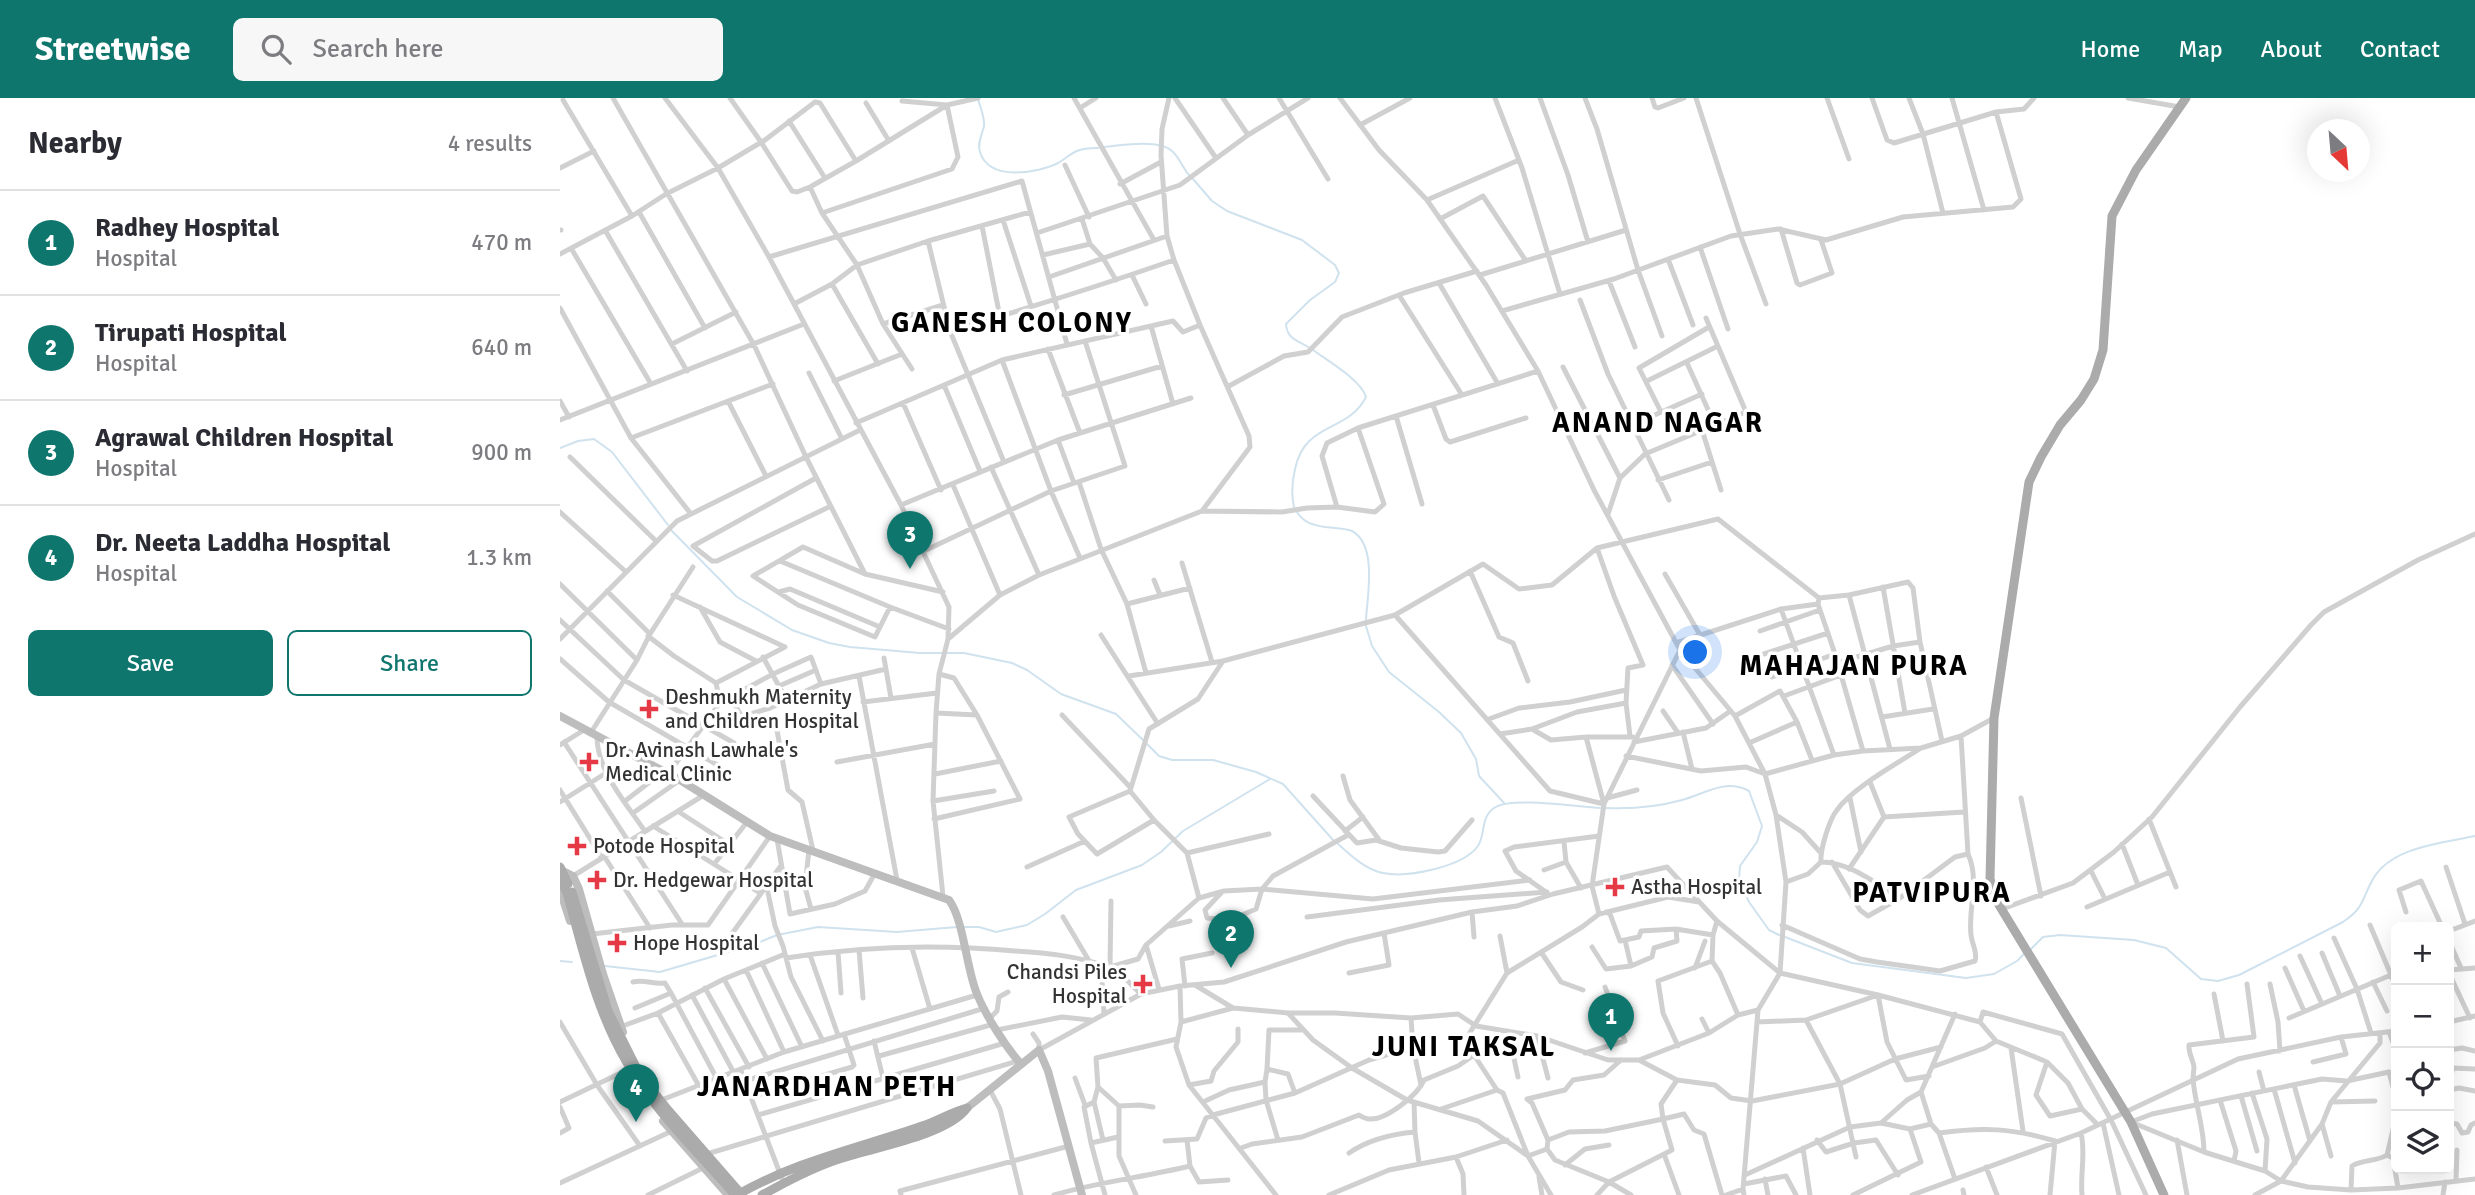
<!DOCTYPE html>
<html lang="en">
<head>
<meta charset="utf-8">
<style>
  body { margin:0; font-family:Signika,sans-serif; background:#f7f7f7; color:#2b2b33 }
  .controls { position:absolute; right:21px; bottom:21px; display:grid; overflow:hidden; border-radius:10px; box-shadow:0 7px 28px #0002 }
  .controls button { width:63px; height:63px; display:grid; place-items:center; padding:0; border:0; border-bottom:2px solid #e1e1e2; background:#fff; color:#2b2b33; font:35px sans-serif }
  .compass { position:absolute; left:1747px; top:21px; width:63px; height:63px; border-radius:50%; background:#fff; box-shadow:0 7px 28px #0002; rotate:154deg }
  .you { position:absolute; left:1136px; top:555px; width:24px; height:24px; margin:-18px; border:5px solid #fff; border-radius:50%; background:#1a73e8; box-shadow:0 0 0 10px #1a73e833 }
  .badge { display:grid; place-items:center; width:46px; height:46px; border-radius:50%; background:#0f766e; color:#fff; font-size:23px; font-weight:700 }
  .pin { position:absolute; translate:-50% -58px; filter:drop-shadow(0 2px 4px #0008) }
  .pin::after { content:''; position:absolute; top:37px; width:24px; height:21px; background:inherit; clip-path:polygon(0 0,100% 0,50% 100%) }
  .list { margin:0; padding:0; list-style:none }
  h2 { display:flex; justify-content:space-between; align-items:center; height:91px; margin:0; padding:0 28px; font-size:30px }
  h2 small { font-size:23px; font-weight:400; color:#7c7c81 }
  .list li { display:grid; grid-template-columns:46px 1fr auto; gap:21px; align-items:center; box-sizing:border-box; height:105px; padding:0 28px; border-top:2px solid #e1e1e2 }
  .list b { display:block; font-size:26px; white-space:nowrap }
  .list p { margin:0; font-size:23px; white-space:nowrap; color:#7c7c81 }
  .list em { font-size:23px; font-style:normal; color:#7c7c81 }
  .actions { display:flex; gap:14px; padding:21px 28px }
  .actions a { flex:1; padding:16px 0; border:2px solid #0f766e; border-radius:10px; text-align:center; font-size:24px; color:#0f766e }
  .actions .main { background:#0f766e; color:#fff }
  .icon { flex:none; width:38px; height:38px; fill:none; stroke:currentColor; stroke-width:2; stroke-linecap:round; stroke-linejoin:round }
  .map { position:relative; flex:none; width:1915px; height:1097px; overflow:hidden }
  header { display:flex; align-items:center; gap:42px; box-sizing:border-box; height:98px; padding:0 35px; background:#0f766e; color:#fff }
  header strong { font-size:33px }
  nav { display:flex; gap:38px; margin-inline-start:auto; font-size:24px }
  .search { width:490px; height:63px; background:#f7f7f7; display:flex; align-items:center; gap:18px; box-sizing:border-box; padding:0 24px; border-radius:10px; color:#7c7c81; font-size:26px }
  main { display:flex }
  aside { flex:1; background:#fff }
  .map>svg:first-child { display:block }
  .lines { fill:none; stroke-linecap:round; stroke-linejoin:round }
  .stream { stroke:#cfe2ee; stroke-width:2 }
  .street { stroke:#d0d0d0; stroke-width:5 }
  .secondary { stroke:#bdbdbd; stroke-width:8 }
  .primary { stroke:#ababab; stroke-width:9 }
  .primary-bridge { stroke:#ababab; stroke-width:9 }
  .poi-dot { fill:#e63946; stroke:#fff; stroke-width:2.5 }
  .labels { text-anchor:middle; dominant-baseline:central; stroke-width:7; stroke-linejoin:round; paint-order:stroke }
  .poi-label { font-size:21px; fill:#333; stroke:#fff; text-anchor:start }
  .district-label { font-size:28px; font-weight:bold; letter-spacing:2px; fill:#000; stroke:#fff }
</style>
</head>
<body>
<header>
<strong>Streetwise</strong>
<div class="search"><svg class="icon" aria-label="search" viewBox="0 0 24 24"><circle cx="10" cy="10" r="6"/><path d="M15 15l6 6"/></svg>Search here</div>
<nav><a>Home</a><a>Map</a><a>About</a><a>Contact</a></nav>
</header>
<main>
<aside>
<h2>Nearby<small>4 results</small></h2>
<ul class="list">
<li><span class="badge">1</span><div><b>Radhey Hospital</b><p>Hospital</p></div><em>470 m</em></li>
<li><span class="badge">2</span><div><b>Tirupati Hospital</b><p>Hospital</p></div><em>640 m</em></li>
<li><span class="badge">3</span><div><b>Agrawal Children Hospital</b><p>Hospital</p></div><em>900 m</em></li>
<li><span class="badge">4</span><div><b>Dr. Neeta Laddha Hospital</b><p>Hospital</p></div><em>1.3 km</em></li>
</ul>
<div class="actions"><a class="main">Save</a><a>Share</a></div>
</aside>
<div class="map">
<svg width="1915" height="1097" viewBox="0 0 1915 1097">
  <rect width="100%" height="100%" fill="#fff"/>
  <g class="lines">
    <path class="stream" d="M418 1C420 9 425 19 424 28 422 37 417 45 420 54 429 84 478 75 498 65 505 61 510 56 517 53 523 50 532 50 538 50
      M544 49C561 47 599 41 612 53 619 59 623 70 629 77
      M633 81 652 103 667 113 742 142 775 167 779 175 775 184 750 202 726 226C727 241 737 242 748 249
      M0 350 18 343 34 341 52 354 108 427
      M734 409C731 396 732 384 735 371 745 323 788 335 806 299 801 282 768 263 753 252
      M737 414C744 425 753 427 765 429 772 430 785 430 792 433 818 447 807 500 806 522
      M111 432 177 499 232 532 269 545 290 549 360 555H404L452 565 467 572 501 596 556 616 583 642
      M806 528 812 548 829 574 879 614 901 635 916 661 919 678 945 706
      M587 646 599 658 612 662H653L696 674 723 686 774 743
      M1046 710C1072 711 1097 709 1122 702 1145 696 1165 680 1189 693L1202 728 1197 744 1180 768 1179 782 1189 804 1209 832 1219 837
      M778 746C790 757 806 772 823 775 847 780 903 769 918 748 926 735 920 720 934 710 951 698 1017 709 1040 710
      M403 829H419L436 834 467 827 485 816 516 792 582 767 601 754 623 733 710 681
      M1225 839 1292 865 1406 880 1434 876 1457 863 1465 855
      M1470 852 1483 839 1500 837 1574 842 1606 850 1641 881 1658 883 1679 877 1783 824C1805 809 1801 802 1813 781 1831 749 1882 745 1915 738
      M0 863 12 864
      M45 868 100 874 195 846 217 837 258 829 337 834 397 829"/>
    <path class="street" d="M53 0 194 247 246 359 305 476
      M105 0 158 70 209 159 341 407 389 509 388 541 379 576 376 615 373 703 383 798
      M170 0 201 44 232 93 237 94 250 89 296 63 387 7 418 0
      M514 0 594 142
      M615 0 656 60
      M663 0 688 37
      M719 0 768 81
      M780 0 819 52 867 102 926 187 978 273 1034 392 1120 552 1175 618 1205 676 1216 717 1226 784 1220 875 1198 912 1197 924 1183 1091 1184 1097
      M935 0 962 70 1000 196
      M980 0 1008 77 1028 144
      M1025 0 1037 31 1078 172 1102 238
      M1092 0 1095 9 1098 10 1124 0
      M1136 0 1180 136 1206 206
      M1267 0 1289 61
      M1312 0 1327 42 1334 45 1436 14 1464 11 1474 0
      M1349 0 1363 36 1383 115
      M1392 0 1424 112
      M1568 0 1620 9
      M3 2 72 118
      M306 5 329 43
      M520 10 536 0
      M229 23 265 80
      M800 27 850 0
      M505 67 529 119
      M0 70 34 53
      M560 86 601 64
      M250 89 262 115 297 167 323 226 352 271
      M867 102 959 62
      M79 114 145 230
      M262 115 392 71 398 59 387 7 342 3
      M522 121 530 146 543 160 556 182
      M880 121 923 98 966 163
      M443 122 471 208
      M422 128 440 219
      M1221 131 1237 185 1240 187 1272 175 1261 142
      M0 132H1
      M45 132 127 273
      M477 135 620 87 688 37 748 0
      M368 143 390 233 444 364
      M1140 149 1168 231
      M11 150 91 286
      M0 156 72 118 106 96 158 70 205 42 255 4 260 5 296 63
      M483 157 530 146
      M209 159 462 83 507 246
      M1108 161 1133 227
      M572 177 586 206
      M920 177 1066 132
      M489 179 607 138
      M1049 183 1075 249
      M879 185 938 286
      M272 186 318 266
      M839 197 902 297
      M1020 202 1048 276 1109 402
      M234 206 272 186 297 167 368 143 470 114
      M0 210 71 340 131 416
      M942 213 1054 181 1171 138 1218 131 1266 142 1343 119 1453 109 1461 101 1436 14
      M323 226 383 207
      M591 228 613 306
      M390 233C466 211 539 188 614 162
      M112 246 176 214
      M488 251 520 335
      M442 262 491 393 520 460
      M1127 265 1155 327
      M1003 269 1060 380
      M249 275 282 341
      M274 283 342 256
      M1087 283 1158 248
      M384 287 420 373
      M669 288 724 258 748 254 782 219 844 195 917 173
      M504 297 602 268
      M0 303 9 319
      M168 303 206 378
      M343 305 381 392
      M873 307 886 341 890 344 966 320
      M1101 314 1079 270 1149 229
      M836 318 862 406
      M0 322 244 226
      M296 325 442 262 613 223 623 234 640 227
      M1072 327 1142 296
      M1142 332 1161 392
      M71 340 213 286
      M498 342 514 385 519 384 541 451 567 506 586 575
      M10 359 96 443
      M431 369 479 477
      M256 380 133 448 152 463H157L271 408
      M1098 382 1152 364
      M393 387 440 497
      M341 407 498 342 631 300
      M777 409 762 358 767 345 798 330 978 273
      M642 413 722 414 747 410 777 409 815 414 824 406 798 330
      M0 414 65 473
      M1048 416 1060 380 1085 356 1186 314 1146 220
      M1037 450 1054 498 1083 567 1068 570 1066 605 1070 638
      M364 453 491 393 565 368 525 243
      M220 463 330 509 389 531
      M622 465 652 564
      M910 473 939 539 953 545 968 583
      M1105 476 1140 537
      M594 482 600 497
      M0 486 77 562
      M1323 489 1345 615
      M47 493 90 536
      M219 494 230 491 320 529
      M113 497 225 549
      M1289 497 1330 651
      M567 506 630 490
      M1258 506 1275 556 1303 653
      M140 509 160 544 196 563
      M330 509 315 539 238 507 193 478 243 449 305 476 383 494
      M1221 511 1274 657
      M835 517 990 693 1044 706 1026 639
      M0 522 64 582 174 645
      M1200 533 1260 512
      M541 537 598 626
      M88 538 114 558 156 585
      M0 541 117 423 300 332
      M388 541 440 497 479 477 642 413 690 349 689 338 640 227 614 162 607 138 601 57 602 31 609 0
      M1116 545 1221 511 1258 506 1259 500 1289 497 1348 484 1353 490 1360 544 1382 643
      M1204 556 1268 535
      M203 559 226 601
      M324 560 331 600
      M0 561 49 604 161 669
      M1277 565 1333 548 1360 544
      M1112 567 1153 626
      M299 578 337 782
      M569 578 663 563
      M1212 579 1275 556
      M219 588 256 572
      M1224 598 1281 577
      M171 599 180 616 184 618 210 610 261 586 326 571
      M303 604 377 595
      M160 605 156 585 225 549
      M1103 613 1118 635
      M376 615 417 617
      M502 617 570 689
      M1175 618 1220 593 1237 624 1252 662
      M1322 619 1373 611
      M929 621 959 610 1010 604 1066 592
      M216 627 228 692 242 704 253 752
      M972 631 1017 614 1066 605
      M1123 634 1132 671
      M30 636 77 562 90 536 133 469
      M940 636 972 631 991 642 1026 639H1073
      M37 640C38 674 66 705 84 732
      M4 644 122 826
      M1074 644 1146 630 1169 614
      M1189 645 1237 624
      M0 647 24 632
      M1066 658 1141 673 1186 669 1205 676 1274 657 1303 653 1361 650 1401 638 1434 620
      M277 664 375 646
      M108 676 160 605 213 576 251 559 261 586
      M375 676 441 663
      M783 678 790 702 820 743
      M1310 684 1324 719
      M0 692 42 760
      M570 693 509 719 518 736 537 756 594 722
      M753 698 797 745 816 742 841 750 878 754 885 753 912 722
      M1047 700 1077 692
      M1290 700 1301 754
      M1461 700 1481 798
      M65 703 104 673
      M373 703 434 693
      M0 704 46 675
      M119 714 170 747
      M73 715 120 682
      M1216 717 1242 734 1260 754
      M374 721 460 701 417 617 394 580 379 576
      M1589 721 1616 789
      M93 728 200 795
      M785 733 803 719
      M709 736 627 755 594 722 570 693 589 631 638 601 663 563 835 517 923 466 959 491 992 487 1037 450 1158 421 1259 500
      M217 741 230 816 275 806 305 793 315 775
      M1004 744 1006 764 1021 790
      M1562 746 1578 787
      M249 751 245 789 251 811
      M627 755 639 800
      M44 758 90 830
      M1261 764C1260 752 1269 722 1277 712 1292 690 1338 665 1361 650
      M1272 764 1300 812 1308 818 1340 800 1395 759 1408 756
      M155 765 187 724
      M467 769 525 743
      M1886 769 1905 826
      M1289 771 1324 719 1404 714
      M984 772 1006 764
      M1531 773 1545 801
      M13 778 144 697
      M1226 784 1248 776 1261 764C1290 764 1316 786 1340 800
      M207 790 215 828 223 848 231 879 263 943
      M986 794 956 773 945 753 954 749 1039 738
      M661 795 645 812 647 820 670 822 696 811 702 791 713 778 788 737
      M551 803 550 869 578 861 586 847
      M1527 809 1610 774
      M1442 811 1513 785 1554 754 1592 719 1680 609 1751 527 1764 514 1858 462 1915 436
      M912 814 914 839
      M1046 814 1050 816 1060 843 1079 839 1081 833 1116 831 1153 837
      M1846 814 1839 792 1861 783 1882 829
      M1039 816 1032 788 1044 706 1120 552
      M503 819 528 861
      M747 819 879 802 987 794
      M1222 827 1300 861 1317 864 1380 873 1415 863C1418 854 1412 847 1411 837 1408 809 1420 782 1408 756L1401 638
      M1810 827 1836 889
      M609 828 630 823
      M1889 833 1915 823
      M32 836 112 827H148L210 738
      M171 837 220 769
      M940 838 947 875
      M1774 840 1797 891 1811 935
      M1065 842 1071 868
      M1889 843 1901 870
      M1032 849 1046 871 1071 868 1092 859 1094 850 1117 843 1116 831
      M352 850 370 911
      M299 852 303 900
      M278 854 281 895
      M981 854 1001 884 1023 892
      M1762 855 1780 898
      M250 857 278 937
      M1740 858 1762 906
      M226 860C301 848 379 846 455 853 487 855 518 858 549 869 560 873 572 888 581 896
      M1152 863 1160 875 1178 917
      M202 865 242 949
      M541 868 544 916
      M1135 870 1145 843
      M1725 870 1744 913
      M186 872 224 954
      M1889 872 1915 870
      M789 875 829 867 824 835
      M1889 875 1910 920
      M164 881 207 961
      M73 884C85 881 94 887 105 885L111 895
      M1813 884 1827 913
      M1710 886 1718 924 1720 953
      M635 887 673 910 728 915H775L851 920 898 916 916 928 977 938 1048 962H1079L1117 982 1155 987 1171 1000 1192 1003 1280 986 1335 961 1381 949
      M620 888 621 924 616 949 629 987 716 1097
      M625 888 622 861 652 855
      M145 890 189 969
      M599 891 586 847 639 800 664 793 702 791 813 801 970 782
      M1654 896 1663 943
      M132 897 174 975
      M75 910 111 895 157 981
      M98 915 139 988
      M728 915 753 942 792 970 847 1002 918 1023 968 1058 987 1051 988 1042 1009 1034 1045 1033 1103 1021 1101 1006 1117 982
      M430 920 437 913 439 899 448 894
      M1729 920 1831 877
      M1142 921 1149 935
      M1246 922 1280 986 1296 1059
      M0 924 37 987 80 1048
      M621 924 673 910
      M1197 924 1246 922 1318 897 1327 944 1346 982 1369 978
      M1420 924 1423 914 1502 936 1551 1022 1586 1097
      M1889 924 1915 918
      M60 929 98 915 164 881 225 856
      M437 932 502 919 531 922
      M948 933 958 979
      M1829 934 1836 953
      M473 936 479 945V952L581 896 620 888 664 884 786 844 912 814 957 808 993 796 1107 769 1157 823 1220 875 1318 897 1420 924 1436 943 1487 964 1508 985 1522 1011 1538 1027
      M977 938 988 980
      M314 943 323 980
      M1118 948 1103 915 1098 883 1152 863 1153 837 1157 823
      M853 949 861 987
      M1451 950 1463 1033
      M1889 952 1902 950 1915 953
      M1025 955 1065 943 1045 889
      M914 957 937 992 943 995 968 1058 991 1097
      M319 958 434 926
      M1079 962 1149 935 1178 917 1198 912
      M1487 964 1476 997 1490 1018 1522 1011
      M1753 964 1786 956 1781 939
      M1372 969 1425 950 1436 943
      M707 971 709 932H741
      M181 973 224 1086
      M1699 974 1704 993
      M1889 978 1891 977 1893 970 1915 971
      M515 980 525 1007
      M185 983 425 910
      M705 984 706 1002 718 1042
      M629 987 651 983 654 973 678 944V931
      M1734 987 1750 1043
      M538 989 559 1008V1058L576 1097
      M1714 991 1735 1065
      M430 992 440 1011 461 1097
      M1889 992 1899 990 1915 993
      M1692 995 1707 1041 1705 1073
      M1681 998 1697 1053
      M191 999 292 969 294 967 284 936
      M104 1001 224 954 417 897
      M1660 1002 1676 1053 1674 1063
      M0 1004 67 972
      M534 1004 543 1042
      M643 1004 669 992 705 984 707 971 728 976 735 995
      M854 1004 855 1034 859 1065
      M1771 1004 1815 1003
      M559 1008 580 1007 593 1009
      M0 1009 9 1030 0 1035
      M881 1011 937 992
      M198 1017 445 945
      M1571 1024 1644 1054 1705 1073 1721 1083 1748 1089 1791 1092 1838 1090 1915 1081
      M1571 1024 1592 1016 1762 981 1787 983 1829 974 1833 989
      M1321 1025 1347 1002 1361 994
      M1543 1025 1559 1097
      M1889 1025 1897 1026 1902 1035 1908 1034 1911 1027 1915 1025
      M1762 1026 1771 1058
      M1379 1035 1371 1026 1361 994 1395 916
      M1521 1035C1526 1055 1520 1076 1522 1097
      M988 1042 972 1005 967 1001 1005 992 1013 982 1044 977 1061 962
      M1257 1042 1266 1054 1294 1045 1316 1042 1338 1077
      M1617 1042 1627 1097
      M605 1043 637 1041 646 1020 653 1017 735 995 809 962 853 949 851 920
      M531 1045 558 1039
      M681 1050 692 1046 742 1039 799 1017C802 1019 806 1021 810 1021 826 1022 858 997 864 982L898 968 914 957 909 936 947 875 1022 829 1039 816 1108 799 1139 804
      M1243 1050 1250 1097
      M987 1051 995 1062 1049 1084 1071 1097
      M1644 1054C1644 1029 1635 1006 1633 981 1633 977 1634 972 1634 969 1633 961 1628 955 1629 947L1694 939 1687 886
      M150 1055 458 963
      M789 1055C808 1042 832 1036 855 1034
      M1104 1056 1119 1097
      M1827 1057 1833 1060 1838 1090
      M896 1059 903 1076 904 1097
      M1005 1067 1025 1051 1049 1047
      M630 1068 639 1084 668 1082
      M1426 1069 1437 1097
      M1185 1077 1290 1029 1321 1025 1350 1031 1371 1026
      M979 1079 982 1097
      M1205 1081 1208 1097
      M1395 1081 1379 1035C1423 1029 1452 1030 1495 1043L1490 1097
      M1896 1083 1897 1052
      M0 1085 112 1033
      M1184 1086 1226 1078 1236 1097
      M1403 1092 1404 1097
      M1791 1092 1792 1068C1803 1061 1816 1064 1827 1057L1836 1019
      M88 1097 143 1070
      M341 1097 340 1093 509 1048
      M494 1097C538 1084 585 1079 630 1068L627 1042
      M545 1097 531 1045 524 1009 534 1004 538 989 536 960 617 941
      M769 1097 829 1072 896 1059 947 1042
      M1037 1097 1049 1084 1112 1052 1103 1021 1124 1016 1134 1032 1144 1036 1162 1097
      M1166 1097 1183 1091
      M1293 1097 1361 1064 1350 1031
      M1352 1097 1521 1035 1678 961 1781 939 1836 933
      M1695 1097 1721 1083 1762 1026 1771 1004 1820 945V935
      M1883 1097 1885 1084"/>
    <path class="secondary" d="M0 618 120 682 210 738 389 802C404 822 406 870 417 896 426 918 445 948 461 966
      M1 772 13 778 19 791 43 876 63 934
      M0 792 10 823
      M407 1010 479 952 488 973 522 1097
      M103 1023 168 1097"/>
    <path class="primary" d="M0 769 8 786
      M0 781 7 795C23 852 36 912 66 963 94 1013 138 1054 175 1097
      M177 1097C236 1063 299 1050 362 1028 378 1023 391 1014 407 1010
      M202 1097C226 1084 250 1071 276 1062 310 1050 387 1038 407 1010
      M1604 1097 1571 1024 1439 807 1430 781 1434 620 1469 384 1481 359 1500 327 1521 302 1534 281 1543 252 1552 118 1576 72 1626 0"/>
    <path class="primary-bridge" d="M12 794 48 913 80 977 108 1012 182 1097"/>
  </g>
  <g class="poi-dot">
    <path d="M85.5 600.5h7v7h7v7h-7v7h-7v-7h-7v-7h7z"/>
    <path d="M25.5 653.5h7v7h7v7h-7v7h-7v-7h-7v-7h7z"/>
    <path d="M13.5 737.5h7v7h7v7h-7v7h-7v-7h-7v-7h7z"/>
    <path d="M33.5 771.5h7v7h7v7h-7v7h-7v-7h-7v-7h7z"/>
    <path d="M1051.5 778.5h7v7h7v7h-7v7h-7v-7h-7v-7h7z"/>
    <path d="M53.5 834.5h7v7h7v7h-7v7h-7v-7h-7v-7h7z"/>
    <path d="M579.5 875.5h7v7h7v7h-7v7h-7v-7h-7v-7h7z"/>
  </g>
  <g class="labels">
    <g class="poi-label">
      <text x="105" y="599">Deshmukh Maternity<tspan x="105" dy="24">and Children Hospital</tspan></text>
      <text x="45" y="652">Dr. Avinash Lawhale's<tspan x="45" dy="24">Medical Clinic</tspan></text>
      <text x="33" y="748">Potode Hospital</text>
      <text x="53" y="782">Dr. Hedgewar Hospital</text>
      <text x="1071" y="789">Astha Hospital</text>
      <text x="73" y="845">Hope Hospital</text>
      <text x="567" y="874" text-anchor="end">Chandsi Piles<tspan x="567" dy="24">Hospital</tspan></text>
    </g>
    <g class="district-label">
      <text x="452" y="225">GANESH COLONY</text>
      <text x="1098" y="325">ANAND NAGAR</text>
      <text x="1294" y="568">MAHAJAN PURA</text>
      <text x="1372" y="795">PATVIPURA</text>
      <text x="904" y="949">JUNI TAKSAL</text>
      <text x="267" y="989">JANARDHAN PETH</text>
    </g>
  </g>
</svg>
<div class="controls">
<button>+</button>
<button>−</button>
<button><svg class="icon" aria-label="locate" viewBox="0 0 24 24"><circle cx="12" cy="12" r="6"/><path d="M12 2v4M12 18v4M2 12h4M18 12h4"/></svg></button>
<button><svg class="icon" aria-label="layers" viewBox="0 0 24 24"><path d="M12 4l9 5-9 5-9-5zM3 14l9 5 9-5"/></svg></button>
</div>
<svg class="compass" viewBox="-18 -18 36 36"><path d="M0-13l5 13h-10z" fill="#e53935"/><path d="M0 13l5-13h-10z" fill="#7c7c81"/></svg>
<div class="you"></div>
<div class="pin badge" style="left:1051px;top:953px">1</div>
<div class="pin badge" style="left:671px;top:870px">2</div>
<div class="pin badge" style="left:350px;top:471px">3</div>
<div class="pin badge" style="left:76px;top:1024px">4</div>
</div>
</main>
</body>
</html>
